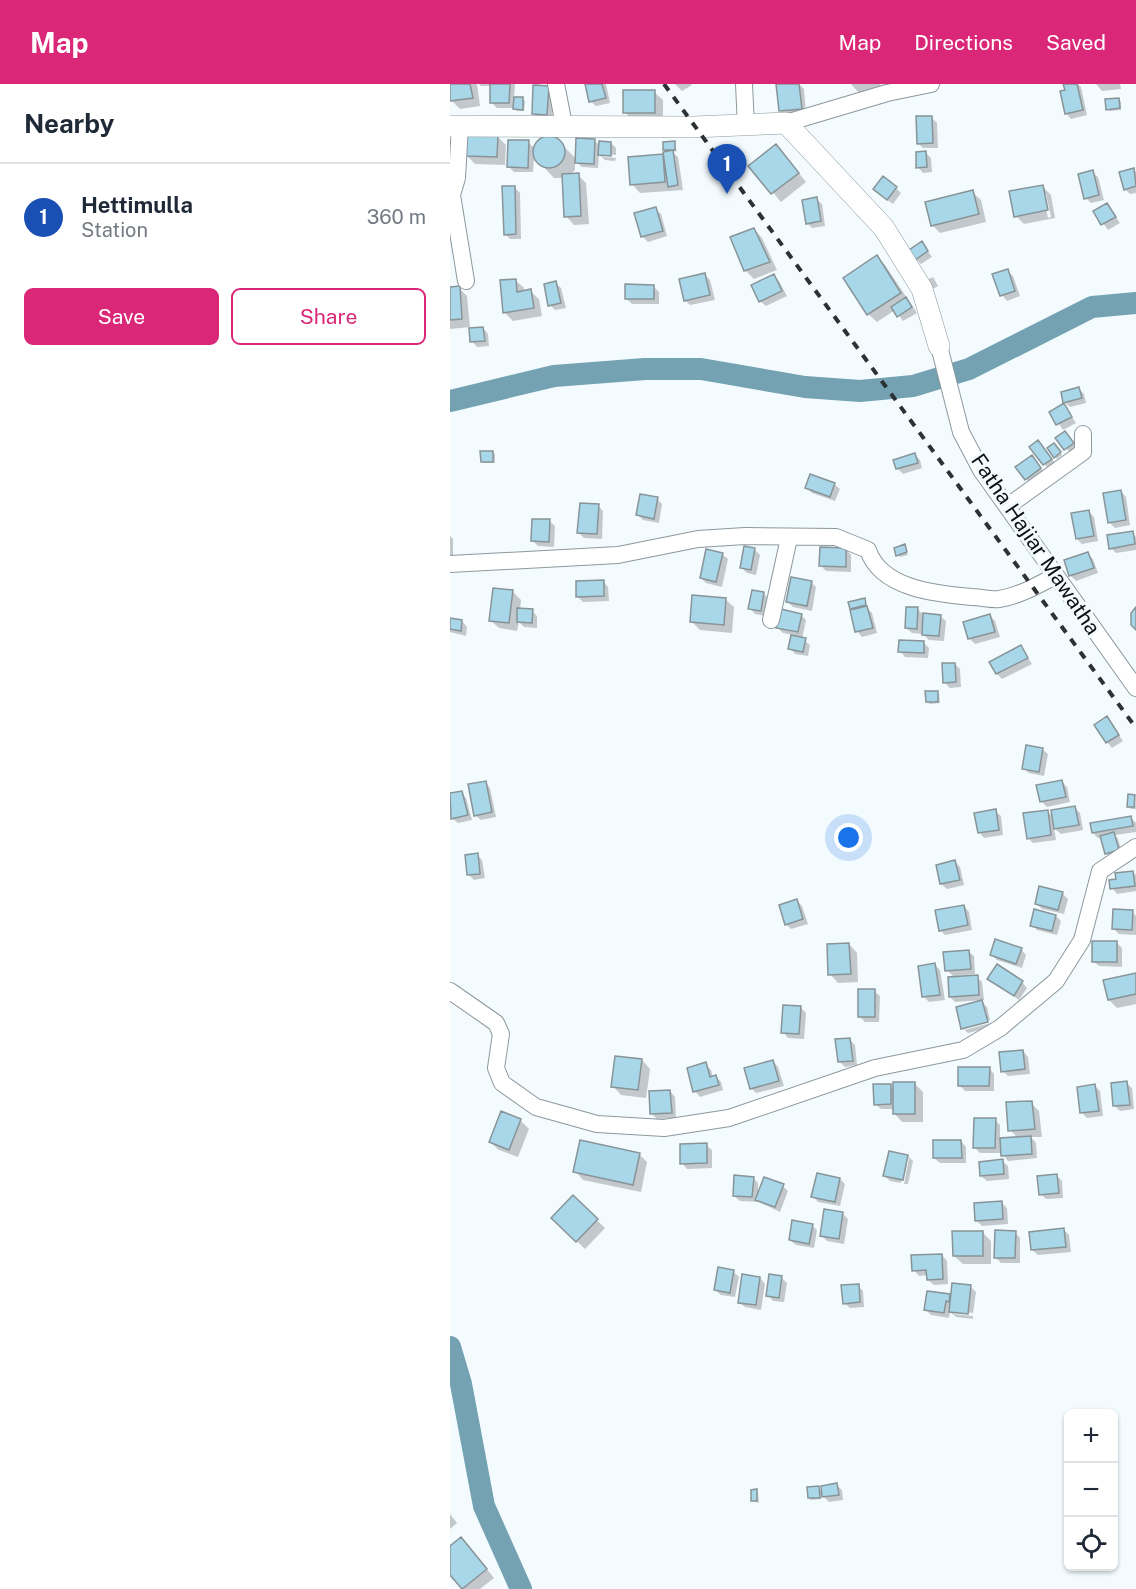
<!DOCTYPE html>
<html lang="en">
<head>
<meta charset="utf-8">
<style>
  body { margin:0; font-family:"Public Sans",sans-serif; background:#f2f2f3; color:#1f2937 }
  .controls { position:absolute; right:18px; bottom:18px; display:grid; overflow:hidden; border-radius:9px; box-shadow:0 2px 4px #0004 }
  .controls button { width:54px; height:54px; display:grid; place-items:center; padding:0; border:0; border-bottom:2px solid #e0e1e3; background:#fff; color:#1f2937; font:30px sans-serif }
  .you { position:absolute; left:399px; top:754px; width:21px; height:21px; margin:-15px; border:4px solid #fff; border-radius:50%; background:#1a73e8; box-shadow:0 0 0 9px #1a73e833 }
  .badge { display:grid; place-items:center; width:39px; height:39px; border-radius:50%; background:#db2777; color:#fff; font-size:20px; font-weight:700 }
  .pin { position:absolute; translate:-50% -50px; filter:drop-shadow(0 2px 3px #0008) }
  .pin::after { content:''; position:absolute; top:32px; width:21px; height:18px; background:inherit; clip-path:polygon(0 0,100% 0,50% 100%) }
  .list { margin:0; padding:0; list-style:none }
  h2 { display:flex; justify-content:space-between; align-items:center; height:78px; margin:0; padding:0 24px; font-size:26px }
  h2 small { font-size:20px; font-weight:400; color:#747a83 }
  .list li { display:grid; grid-template-columns:39px 1fr auto; gap:18px; align-items:center; box-sizing:border-box; height:108px; padding:0 24px; border-top:2px solid #e0e1e3 }
  .list b { display:block; font-size:22px; white-space:nowrap }
  .list p { margin:0; font-size:20px; white-space:nowrap; color:#747a83 }
  .list em { font-size:20px; font-style:normal; color:#747a83 }
  .actions { display:flex; gap:12px; padding:18px 24px }
  .actions a { flex:1; padding:14px 0; border:2px solid #db2777; border-radius:9px; text-align:center; font-size:21px; color:#db2777 }
  .actions .main { background:#db2777; color:#fff }
  .icon { flex:none; width:33px; height:33px; fill:none; stroke:currentColor; stroke-width:2; stroke-linecap:round; stroke-linejoin:round }
  .map { position:relative; flex:none; width:686px; height:1505px; overflow:hidden }
  header { display:flex; align-items:center; gap:36px; box-sizing:border-box; height:84px; padding:0 30px; background:#db2777; color:#fff }
  header strong { font-size:28px }
  nav { display:flex; gap:33px; margin-inline-start:auto; font-size:21px }
  main { display:flex }
  aside { flex:1; background:#fff }
  .map>svg:first-child { display:block }
  .shadow { fill:#0003; fill-rule:evenodd }
  .lines { fill:none; stroke-linecap:round; stroke-linejoin:round }
  .river { stroke:#74a2b3; stroke-width:22 }
  .building { fill:#a8d7e9; stroke:#889498; stroke-width:1.5 }
  .minor-casing { stroke:#8c989d; stroke-width:18 }
  .major-casing { stroke:#8c989d; stroke-width:22 }
  .minor { stroke:#fff; stroke-width:16 }
  .major { stroke:#fff; stroke-width:21 }
  .rail { stroke:#2c3133; stroke-width:4; stroke-dasharray:8 8; stroke-linecap:butt }
  .labels { text-anchor:middle; dominant-baseline:central; stroke-width:6; stroke-linejoin:round; paint-order:stroke }
  .street-label { font-size:21px; fill:#0d1113; stroke:#f3fbfe }
</style>
</head>
<body>
<header>
<strong>Map</strong>
<nav><a>Map</a><a>Directions</a><a>Saved</a></nav>
</header>
<main>
<aside>
<h2>Nearby<small></small></h2>
<ul class="list">
<li><span class="badge" style="background:#1a4fb4">1</span><div><b>Hettimulla</b><p>Station</p></div><em>360 m</em></li>
</ul>
<div class="actions"><a class="main">Save</a><a>Share</a></div>
</aside>
<div class="map">
<svg width="686" height="1505" viewBox="0 0 686 1505">
  <rect width="100%" height="100%" fill="#f3fbfe"/>
  <path class="shadow" d="M0 0H27L30 22 10 25 1 16 0 19Z
    M29 0H65L64 14 72 15 75 17 74 27H67L64 24H47L41 18 42 2H31Z
    M71 0H89V3H98L104 8 102 35 89 34 83 29 85 0Z
    M136 0H156L160 19 146 22 140 17Z
    M225 0H241L242 1 232 7Z
    M344 0H349L354 5 356 30 335 32 330 26Z
    M401 0H430L431 3 409 9Z
    M615 0H628L631 3 637 31 621 35 616 29Z
    M646 0H670L671 5 652 7Z
    M204 8 213 16V37H183L175 28Z
    M668 15 671 18V26L660 27 657 25Z
    M481 33 487 39 488 64H473L468 59Z
    M48 53 56 61 55 81 25 80 17 72Z
    M93 53H105L126 75 144 56 150 62 161 59 166 64V71L153 70V73L166 74 165 77 155 76 149 70 148 84 132 83 125 77V86L120 91H128L136 99 139 140 124 141 116 132 114 94H104L84 73 83 88H64L59 83 78 58 83 63Z
    M224 59 227 67 222 68 228 73 233 106 190 109 182 100 212 72 215 75 218 69 215 66Z
    M476 69 481 74 482 88 473 89 468 83Z
    M334 71 356 98 331 118 301 82Z
    M684 86 686 88V109L680 110 675 105Z
    M642 88 648 93 654 116 641 119 636 114Z
    M592 102 601 111 605 134 574 140 566 132ZM593 110H596L601 133 598 134Z
    M64 103 70 109 71 155H60L55 150Z
    M446 104 451 109 443 120 430 111Z
    M522 108 531 116 536 138 490 149 482 141Z
    M366 115 372 120 375 142 362 144 357 139Z
    M657 121 670 139 658 146 645 128Z
    M205 125 211 130 217 152 198 158 192 152Z
    M304 145 312 154 327 186 304 195 295 186Z
    M472 159 482 173 471 180 466 175Z
    M427 173 435 181 467 229 453 237 445 226 427 238 418 230Z
    M557 187 563 192 570 212 557 217 552 211 544 191Z
    M255 191 260 196 265 216 240 221 235 216Z
    M324 192 329 197 337 212 316 222 310 217Z
    M483 193 488 202 481 206 475 197Z
    M65 196 74 204V208L80 207 89 215 92 232 63 237 55 229Z
    M106 199 111 204 116 224 105 226 100 221Z
    M203 202 209 208V220H182L176 214Z
    M9 204 17 212 20 243 0 245V205Z
    M33 244 38 250 39 262 27 263 22 257Z
    M629 305 634 310 636 319 620 323 615 318Z
    M614 321 626 339 613 346 601 328Z
    M608 354H620L628 365 621 370Z
    M588 358 606 380 599 385 594 380Z
    M606 363 612 371 607 375 605 373Z
    M42 368 45 370V379H34L32 377Z
    M465 371 470 376 472 384 453 390 447 384Z
    M582 373 596 390 581 400 576 395Z
    M384 400 390 405 385 417 362 409 357 404Z
    M671 407 676 413 680 441 665 444 659 438Z
    M207 415 212 420 209 439 193 436 188 431Z
    M148 422 153 427 152 455 134 454 129 449Z
    M639 428 644 433 648 457 632 460 627 455Z
    M99 437 105 442 104 463 88 462 83 457Z
    M682 449 686 453V466L666 469 661 464Z
    M0 452 3 455V475H0Z
    M454 462 458 471 450 473 448 471Z
    M396 465 401 471V488L376 487 371 482Z
    M305 466 310 471 306 491 297 489 291 483Z
    M272 470 278 475 272 503 256 499 251 494Z
    M638 470 643 475 648 489 626 497 620 491Z
    M153 497 158 503 159 517 133 518 128 513Z
    M361 498 366 503 362 527 343 523 338 518Z
    M44 506 63 508 71 516 70 526 82 527 87 532V544L74 543 69 538 67 547 49 544 40 536Z
    M314 510 319 515 316 532 305 530 300 524Z
    M275 515 284 523 282 549 250 546 242 538Z
    M414 516 416 518V523L422 529 427 549 412 553 407 547 404 527 401 524Z
    M467 525 474 531 490 532 496 537 494 557 479 556 473 550 462 549 456 544Z
    M351 531 356 536 352 555 360 561 358 572 345 570 340 564 343 551 333 549 328 544Z
    M540 532 545 537 550 553 525 560 519 554Z
    M0 535 12 537 17 543 16 552 0 548Z
    M473 558 479 564 478 574 455 573 450 567Z
    M571 563 582 580 552 595 547 590Z
    M505 580 510 585 511 603 500 604 494 598Z
    M487 608 489 610 490 619 480 620 477 618Z
    M657 634 673 657 662 664 657 658Z
    M592 665 598 670 594 692 579 689 573 684Z
    M35 698 40 704 46 733 31 736 25 731Z
    M612 698 617 703 620 718 597 723 591 717Z
    M11 708 16 714 22 736 8 739 2 734 0 711Z
    M685 712 686 725H681L679 722Z
    M625 724 630 729 633 746 611 750 604 744 606 756 583 759 578 754 598 728 603 733Z
    M545 727 551 732 553 751 534 754 529 748Z
    M680 733 686 739V748L665 751 668 755 673 771 662 775 656 769 652 753 648 754 643 749Z
    M27 771 32 776 35 794 24 796 18 790Z
    M505 778 510 783 514 801 497 805 491 800Z
    M683 788 686 791V807L667 810 662 804Z
    M612 809 618 815 614 830 592 825 586 819Z
    M347 817 352 822 358 840 341 845 336 840Z
    M514 822 519 828 522 846 495 851 490 846Z
    M682 828 686 832V851L669 850 664 845Z
    M606 832 611 837 607 851 587 846 582 841Z
    M667 859 672 864V883L649 882 643 877Z
    M399 860 407 869 408 898 388 899 380 890Z
    M571 865 576 871 572 884 547 876 542 871Z
    M518 867 524 872 525 890 505 892V894L527 893 532 898 534 916 505 918 500 913 505 894 497 886Z
    M485 881 490 886 495 916 479 918 474 913Z
    M686 890V920L667 924 659 916 655 897Z
    M539 895 572 898 577 904 569 916Z
    M424 907 430 912 429 938H415L409 932Z
    M531 917 537 923 540 936 514 942V946L541 939 542 943 518 949 512 944Z
    M350 923 356 929 354 955 338 954 333 948Z
    M400 956 405 961 407 981 395 983 389 977Z
    M573 967 578 973 580 990 558 992 553 987Z
    M192 976 200 985 196 1014 171 1011 163 1002Z
    M323 977 328 983 334 1002 306 1009 301 1004Z
    M255 980 261 986 263 994 266 993 271 998 273 1006 250 1013 245 1007Z
    M539 984 544 990V1007H515L510 1002Z
    M676 999 682 1004 684 1025 670 1027 665 1022Z
    M465 1000 473 1008V1038H452L444 1029V1025H431L425 1020 440 1001 444 1006Z
    M645 1002 650 1007 653 1032 637 1034 631 1028Z
    M220 1007 225 1013 226 1034 207 1035 202 1030Z
    M581 1019 589 1027 592 1053H581L586 1059 587 1074 558 1077 552 1069H530L524 1063 545 1036 550 1041V1055L568 1054 560 1046Z
    M70 1036 79 1045 68 1073 49 1066 40 1058Z
    M511 1057 516 1063V1079H490L484 1074Z
    M256 1061 262 1066V1084L237 1085 232 1079Z
    M189 1070 197 1078 191 1108 133 1096 125 1087Z
    M458 1072 463 1077 458 1100H454L459 1074H456L451 1099 440 1097 435 1092Z
    M552 1077 558 1082 559 1095 537 1097 531 1092Z
    M607 1092 612 1097 613 1114 596 1115 591 1110Z
    M303 1094 308 1099V1110L333 1102 338 1107 330 1128 309 1118 290 1117 284 1112Z
    M390 1095 395 1100 390 1122 368 1118 363 1112Z
    M123 1113 155 1144 135 1165 103 1134Z
    M552 1119 557 1124 558 1140 532 1142 527 1137Z
    M392 1129 398 1135 394 1160 377 1157 372 1152Z
    M362 1141 367 1146 364 1164 346 1161 340 1156Z
    M614 1146 619 1151 621 1168 588 1171 582 1166Z
    M532 1148 541 1157V1180H513L504 1172Z
    M565 1148 570 1154V1179H551L545 1173Z
    M492 1171 497 1177 498 1200 484 1201 478 1196V1191L469 1192 464 1186Z
    M283 1187 289 1193 285 1213 271 1211 265 1206Z
    M310 1194 315 1200 311 1226 295 1223 289 1218Z
    M332 1194 337 1199 334 1218 323 1217 318 1211Z
    M408 1202 413 1207 414 1223 400 1224 394 1219Z
    M521 1203 526 1208 523 1229 504 1227V1230L523 1232V1235L506 1233 500 1227 499 1234 481 1231 476 1226 478 1208 502 1212Z
    M386 1401 392 1406 393 1416 379 1418 371 1410V1415L361 1416 359 1414 368 1404 373 1408Z
    M306 1407 308 1409 309 1419 303 1417Z
    M0 1430 7 1439 0 1445Z
    M19 1463 44 1494 30 1505H13L0 1489V1464Z"/>
  <g class="lines">
    <path class="river" d="M0 317 104 292 195 285H251L355 303 410 307 463 302 519 285 642 223 686 219
      M0 1263 11 1300 34 1422 71 1505"/>
  </g>
  <path class="building" d="M0 0H20L23 14 0 17Z
    M40 0H60L59 19H40Z
    M135 0H152L156 14 139 18Z
    M326 0H349L352 25 329 27Z
    M613 0H627L633 26 615 30 610 7 615 6Z
    M83 1 99 2 97 31 82 30Z
    M173 6H205V29H173Z
    M64 13H73V26L63 25Z
    M669 14 670 24 656 26 655 15Z
    M466 32H482L483 59 467 60Z
    M16 50 48 51 47 73 15 72Z
    M83 68a16 16 0 1 1 32 0a16 16 0 1 1-32 0Z
    M126 54 145 55 144 80 125 79Z
    M58 56H79L78 84 57 83Z
    M149 57 161 58V72L148 71Z
    M225 57V66H213V58Z
    M326 60 349 89 321 110 298 82Z
    M223 66 228 101 218 103 213 68Z
    M476 67 477 83 466 84V68Z
    M213 70 215 98 180 101 178 73Z
    M684 84 686 102 674 106 669 88Z
    M643 86 649 111 634 115 628 90Z
    M129 89 131 132 114 133 112 90Z
    M433 92 447 103 437 116 423 105Z
    M593 101 598 126 564 133 559 107Z
    M52 102H65L66 150 54 151Z
    M523 106 529 130 481 142 475 118Z
    M367 113 371 137 356 140 352 116Z
    M657 119 666 133 651 141 643 127Z
    M206 123 213 147 191 153 184 129Z
    M304 144 320 178 294 187 280 153Z
    M472 157 478 167 465 176 459 166Z
    M427 171 451 209 417 231 393 194Z
    M558 185 565 207 550 212 542 190Z
    M255 189 260 211 234 217 229 195Z
    M324 190 332 207 309 218 301 201Z
    M66 195 67 208 81 205 84 224 53 229 50 196Z
    M106 197 111 219 98 222 94 200Z
    M175 200 204 201V215H175Z
    M10 202 12 235 0 236V203Z
    M456 213 462 223 447 233 441 223Z
    M33 243 35 257 20 258 19 244Z
    M629 303 632 314 613 319 611 308Z
    M614 319 622 333 606 341 599 328Z
    M615 347 624 359 614 366 605 354Z
    M588 356 602 375 593 381 579 363Z
    M604 359 611 368 604 374 597 364Z
    M30 367H43V378H31Z
    M465 369 468 379 446 385 443 376Z
    M582 371 591 384 575 396 565 383Z
    M360 390 385 399 380 413 355 404Z
    M671 406 676 436 658 439 653 409Z
    M190 410 208 413 204 435 186 431Z
    M130 419 149 420 147 450 127 449Z
    M639 426 644 452 626 455 621 429Z
    M82 435H100L99 458 81 457Z
    M683 447 685 460 659 465 657 451Z
    M455 460 457 468 446 472 444 464Z
    M294 462 305 464 301 486 290 484Z
    M370 463 396 464V483L369 482Z
    M256 465 273 469 266 498 250 494Z
    M638 468 644 484 619 492 614 476Z
    M341 493 362 497 357 522 336 518Z
    M154 496V512L126 513V497Z
    M43 504 63 506 59 539 39 537Z
    M302 506 314 508 311 527 298 525Z
    M242 511 276 514 274 541 240 538Z
    M415 514 416 521 400 525 398 518Z
    M417 522 423 544 405 548 400 526Z
    M456 523H468L467 545 455 544Z
    M686 523V546L681 541V529Z
    M67 524 83 525 82 539 67 538Z
    M331 525 352 530 348 548 326 544Z
    M473 529 491 531 489 552 472 551Z
    M540 530 545 548 518 555 513 538Z
    M0 534 12 536 11 547 0 545Z
    M341 551 356 554 353 568 338 565Z
    M449 556 474 557V569L448 568Z
    M571 561 578 574 546 590 539 578Z
    M492 579H505L506 598 493 599Z
    M475 607H488V618H476Z
    M657 632 669 651 656 659 644 641Z
    M576 661 593 664 589 688 572 685Z
    M612 696 616 713 590 718 586 701Z
    M36 697 42 728 24 732 18 700Z
    M12 707 18 731 1 735 0 709Z
    M678 710 685 711 684 723H677Z
    M625 722 629 741 604 745 601 726Z
    M546 725 549 746 528 749 524 729Z
    M598 726 601 751 577 755 573 729Z
    M681 732 683 742 642 749 640 739Z
    M664 748 669 766 655 770 650 752Z
    M28 769 30 790 17 791 15 771Z
    M505 776 510 796 490 800 486 781Z
    M683 787 685 802 660 805 659 796 666 795 665 789Z
    M589 802 613 808 608 826 585 820Z
    M347 815 353 835 335 841 329 821Z
    M514 821 518 841 489 847 485 826Z
    M584 825 606 831 602 847 580 842Z
    M663 825 683 826 682 846 662 845Z
    M545 855 572 864 566 880 540 871Z
    M642 857H667V878H642Z
    M399 859 401 890 378 891 377 860Z
    M519 866 521 885 495 887 493 868Z
    M485 879 490 911 472 913 468 882Z
    M547 880 573 897 564 912 537 895Z
    M686 889V910L658 916 653 896Z
    M528 891 529 911 499 913 498 893Z
    M408 905H425V933H408Z
    M532 916 538 938 511 945 506 923Z
    M333 921 351 922 349 950 331 949Z
    M400 954 403 977 388 978 385 955Z
    M573 966 575 985 551 988 549 968Z
    M165 972 192 975 188 1006 161 1003Z
    M323 976 329 997 300 1005 294 984Z
    M256 978 260 993 266 991 269 1001 243 1008 237 984Z
    M508 983H540L539 1002H508Z
    M677 997 680 1021 663 1022 661 999Z
    M443 998H465V1030H443Z
    M423 1000H441V1020L424 1021Z
    M645 1000 649 1027 630 1029 627 1003Z
    M220 1006 222 1029 200 1030 199 1007Z
    M582 1017 585 1045 558 1047 556 1018Z
    M51 1027 71 1035 59 1066 39 1058Z
    M524 1034H546L545 1064H523Z
    M581 1052 582 1070 551 1072 550 1054Z
    M130 1056 190 1069 183 1101 123 1088Z
    M483 1056H511L512 1074H483Z
    M257 1059V1079L230 1080V1060Z
    M439 1067 458 1071 453 1096 433 1092Z
    M553 1075 554 1090 530 1092 529 1078Z
    M367 1089 390 1094 385 1118 361 1113Z
    M607 1090 609 1109 589 1111 587 1092Z
    M284 1091 304 1093 302 1113 283 1112Z
    M314 1093 334 1100 325 1123 305 1116Z
    M123 1111 148 1135 126 1158 101 1134Z
    M552 1117 553 1135 525 1137 524 1119Z
    M374 1125 393 1128 389 1155 370 1152Z
    M342 1136 363 1140 359 1160 339 1156Z
    M614 1144 616 1163 581 1166 579 1148Z
    M545 1146 566 1147 565 1174H544Z
    M502 1147H533V1172H503Z
    M492 1170 493 1195 477 1196 476 1186 462 1187 461 1171Z
    M268 1183 284 1186 280 1209 264 1206Z
    M292 1190 310 1193 306 1221 288 1219Z
    M319 1190 332 1192 329 1214 316 1212Z
    M502 1199 521 1201 518 1230 499 1228Z
    M409 1200 410 1218 393 1220 391 1201Z
    M477 1207 500 1210 499 1218 496 1217 494 1229 474 1226Z
    M387 1399 389 1411 372 1413 371 1402Z
    M369 1402 370 1414H358L357 1403Z
    M307 1405V1417H301V1406Z
    M11 1453 37 1485 12 1505 0 1491V1462Z"/>
  <g class="lines">
    <g class="minor-casing">
      <path id="minor" d="M106 0 114 41
        M294 0 296 42
        M336 39 437 9 481 0
        M10 41 7 94 2 111 16 197
        M489 262 511 348 531 386 686 604
        M558 422 633 368V350
        M0 480 168 471 248 455 295 452 386 453 418 466C431 505 487 510 522 513 530 513 541 516 549 515 569 512 588 501 605 492
        M321 536 339 454
        M0 907 46 939 51 950 46 984 52 999 86 1023 147 1040 214 1044 279 1034 425 984 513 966 550 944 606 897 632 856 650 787 686 763"/>
    </g>
    <g class="major-casing">
      <path id="major" d="M0 42 244 43 336 39 434 144 472 205 489 262"/>
    </g>
    <use href="#minor" class="minor"/>
    <use href="#major" class="major"/>
    <path class="rail" d="M214 0 686 644"/>
  </g>
  <g class="labels">
    <g class="street-label">
      <text transform="translate(586 460) rotate(56)">Fatha Hajiar Mawatha</text>
    </g>
  </g>
</svg>
<div class="controls">
<button>+</button>
<button>−</button>
<button><svg class="icon" aria-label="locate" viewBox="0 0 24 24"><circle cx="12" cy="12" r="6"/><path d="M12 2v4M12 18v4M2 12h4M18 12h4"/></svg></button>
</div>
<div class="you"></div>
<div class="pin badge" style="left:277px;top:110px;background:#1a4fb4">1</div>
</div>
</main>
</body>
</html>
